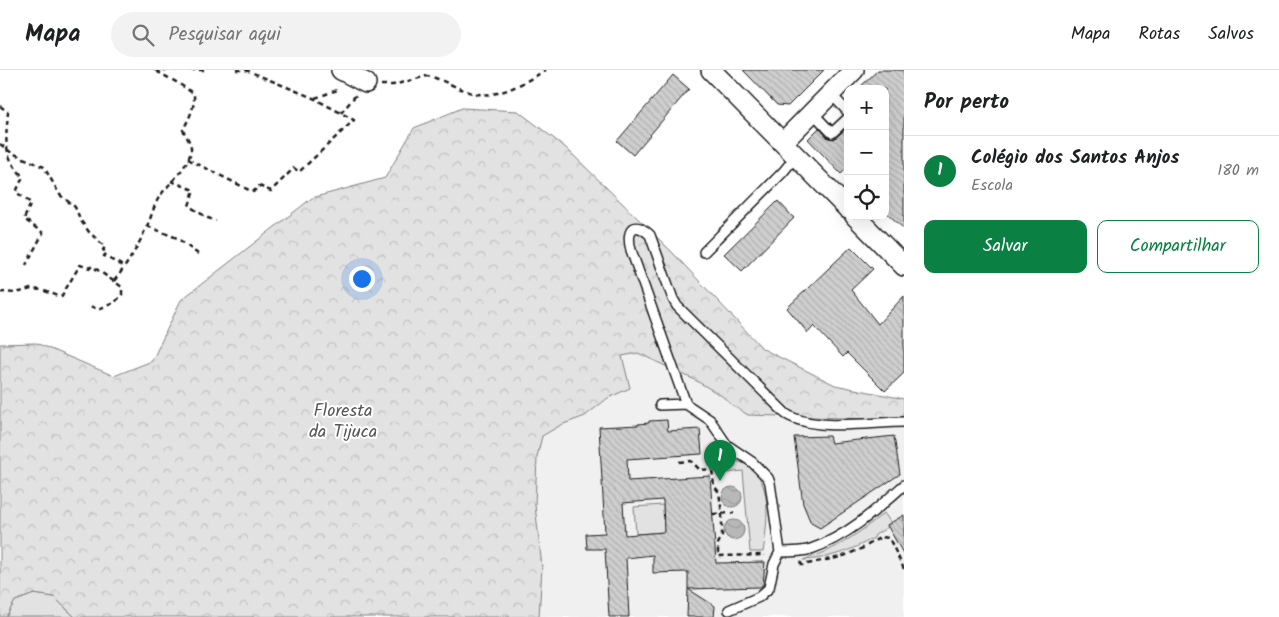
<!DOCTYPE html>
<html lang="pt">
<head>
<meta charset="utf-8">
<style>
  body { margin:0; font-family:Kalam,sans-serif; background:#f2f2f2; color:#202124 }
  .controls { position:absolute; right:15px; top:15px; display:grid; overflow:hidden; border-radius:10px; box-shadow:0 5px 20px #0002 }
  .controls button { width:45px; height:45px; display:grid; place-items:center; padding:0; border:0; border-bottom:1px solid #e0e0e0; background:#fff; color:#202124; font:25px sans-serif }
  .you { position:absolute; left:361px; top:208px; width:18px; height:18px; margin:-12px; border:4px solid #fff; border-radius:50%; background:#1a73e8; box-shadow:0 0 0 8px #1a73e833 }
  .badge { display:grid; place-items:center; width:32px; height:32px; border-radius:50%; background:#0b8043; color:#fff; font-size:16px; font-weight:700 }
  .pin { position:absolute; translate:-50% -41px; filter:drop-shadow(0 1px 2px #0008) }
  .pin::after { content:''; position:absolute; top:26px; width:18px; height:15px; background:inherit; clip-path:polygon(0 0,100% 0,50% 100%) }
  .list { margin:0; padding:0; list-style:none }
  h2 { display:flex; justify-content:space-between; align-items:center; height:65px; margin:0; padding:0 20px; font-size:21px }
  h2 small { font-size:16px; font-weight:400; color:#757577 }
  .list li { display:grid; grid-template-columns:32px 1fr auto; gap:15px; align-items:center; box-sizing:border-box; height:70px; padding:0 20px; border-top:1px solid #e0e0e0 }
  .list b { display:block; font-size:19px; white-space:nowrap }
  .list p { margin:0; font-size:16px; white-space:nowrap; color:#757577 }
  .list em { font-size:16px; font-style:normal; color:#757577 }
  .actions { display:flex; gap:10px; padding:15px 20px }
  .actions a { flex:1; padding:11px 0; border:1px solid #0b8043; border-radius:10px; text-align:center; font-size:18px; color:#0b8043 }
  .actions .main { background:#0b8043; color:#fff }
  .icon { flex:none; width:28px; height:28px; fill:none; stroke:currentColor; stroke-width:2; stroke-linecap:round; stroke-linejoin:round }
  .map { position:relative; flex:none; width:904px; height:547px; overflow:hidden }
  header { display:flex; align-items:center; gap:30px; box-sizing:border-box; height:70px; padding:0 25px; background:#fff; border-bottom:1px solid #e0e0e0 }
  header strong { font-size:24px }
  nav { display:flex; gap:28px; margin-inline-start:auto; font-size:18px }
  .search { width:350px; height:45px; background:#f2f2f2; display:flex; align-items:center; gap:12px; box-sizing:border-box; padding:0 18px; border-radius:28px; color:#757577; font-size:19px }
  main { display:flex }
  aside { flex:1; background:#fff }
  .map>svg:first-child { display:block }
  .built { fill:#f0f0f0 }
  .grass { fill:#e2e2e2; stroke:#7f7f7f }
  .forest { fill:url(#forest-crowns); stroke:#7f7f7f }
  .water { fill:url(#water-waves); stroke:#7a7a7a }
  .building { fill:url(#building-back-hatch); stroke:#1c1c1c; fill-rule:evenodd }
  .lines { fill:none; stroke-linecap:round; stroke-linejoin:round }
  .lane-casing { stroke:#1c1c1c; stroke-width:12 }
  .street-casing { stroke:#1c1c1c; stroke-width:22 }
  .path { stroke:#1c1c1c; stroke-width:2.5; stroke-dasharray:5 4; stroke-linecap:butt }
  .lane { stroke:#fff; stroke-width:9 }
  .street { stroke:#fff; stroke-width:19 }
  .labels { text-anchor:middle; dominant-baseline:central; stroke-width:4; stroke-linejoin:round; paint-order:stroke }
  .park-label { font-size:18px; fill:#575757; stroke:#fff }
</style>
</head>
<body>
<header>
<strong>Mapa</strong>
<div class="search"><svg class="icon" aria-label="search" viewBox="0 0 24 24"><circle cx="10" cy="10" r="6"/><path d="M15 15l6 6"/></svg>Pesquisar aqui</div>
<nav><a>Mapa</a><a>Rotas</a><a>Salvos</a></nav>
</header>
<main>
<div class="map">
<svg width="904" height="547" viewBox="0 0 904 547">
  <defs>
    <pattern id="forest-crowns" width="20" height="18" patternUnits="userSpaceOnUse" patternTransform="scale(1.25)"><rect width="20" height="18" fill="#e2e2e2"/><path d="M2 6a3 3 0 1 1 6 0M12 15a3 3 0 1 1 6 0" fill="none" stroke="#c1c1c1"/></pattern>
    <pattern id="water-waves" width="16" height="10" patternUnits="userSpaceOnUse" patternTransform="scale(1.25)"><rect width="16" height="10" fill="#b8b8b8"/><path d="M0 5q4-4 8 0t8 0" fill="none" stroke="#9e9e9e"/></pattern>
    <pattern id="building-back-hatch" width="6" height="6" patternUnits="userSpaceOnUse" patternTransform="scale(1.25)"><rect width="6" height="6" fill="#cecece"/><path d="M-1 5l2 2M0 0l6 6M5-1l2 2" fill="none" stroke="#b0b0b0"/></pattern>
  </defs>
  <rect width="100%" height="100%" fill="#fff"/>
  <filter id="ink" filterUnits="userSpaceOnUse"><feTurbulence type="fractalNoise" baseFrequency=".02" numOctaves="2"/><feDisplacementMap in="SourceGraphic" scale="10" xChannelSelector="R" yChannelSelector="G"/><feConvolveMatrix kernelMatrix="1 2 1 2 8 2 1 2 1" color-interpolation-filters="sRGB"/></filter>
  <g filter="url(#ink)">
    <path class="built" d="M638 283 707 316 722 326 732 335 904 350V547H539L542 497 535 435 537 387 542 366 561 355 585 346 609 328 629 318 622 286Z"/>
    <path class="grass" d="M730 390C776 395 768 450 763 482H750L743 401 717 404V400Z
      M663 435 664 462 636 464 634 437Z
      M884 443 891 453 887 455 888 457 875 465 874 468C852 480 829 489 803 490 835 481 859 463 884 443Z
      M34 524 54 527 75 547H6L15 531Z"/>
    <path class="forest" d="M462 38 518 41 565 77 672 182 763 279 835 315 904 329V350L748 345 732 335 722 326 695 310 638 283 622 286 630 318 608 328 585 346 561 355 542 366 537 387 535 435 542 497 539 547H75L54 527 34 524 15 531 6 547H0V274L36 273 114 306 152 291 181 230 312 128 385 108 414 58Z"/>
    <path class="water" d="M722 427a10 10 0 1 1 20 0a10 10 0 1 1-20 0Z
      M724 460a10 10 0 1 1 20 0a10 10 0 1 1-20 0Z"/>
    <path class="building" d="M743 0H824L788 36 777 35Z
      M878 0H904V159L885 141V19H858Z
      M673 5 689 19 633 85 617 71Z
      M848 57V97L841 104 808 69 819 58 828 68 834 69Z
      M778 131 794 148 742 201 724 184Z
      M851 177 873 199 851 220 878 254 904 226V303L885 321 847 283 843 287 814 256 808 263 787 238Z
      M667 350 668 361 700 359 702 384 627 389 628 411 710 406 716 493 765 492 763 515 760 517 688 519V502L653 503V485L626 488 629 547H609L605 479H587L586 464 605 463 599 357 639 355 638 354 649 353V351ZM663 430 664 462 625 465 623 433Z
      M829 366 831 373 894 366 900 404 820 458 811 453 803 434 794 367Z
      M904 445V485L887 455Z
      M688 519 715 536 714 547H687Z"/>
    <g class="lines">
      <g class="lane-casing">
        <path id="lane" d="M831 24 848 42
          M812 42 832 63 848 48
          M704 182 783 102 796 86
          M660 335 686 334
          M780 482C790 482 802 482 811 479 848 466 876 440 904 415
          M729 540 759 527 769 518 774 494 780 482 770 413 768 408 752 392 727 375 710 350 686 334 631 180C626 161 633 149 650 165L673 229 677 236 786 344C814 362 871 352 904 352"/>
      </g>
      <g class="street-casing">
        <path id="street" d="M341 0 366 13
          M711 0 848 139
          M783 72 854 0
          M855 146 904 196"/>
      </g>
      <path class="path" d="M154 0H205
        M381 15H393L427 6 432 7C445 11 457 18 469 22 497 31 523 13 546 0
        M315 28 340 19
        M0 36 8 42C7 60 3 78 13 94 16 99 20 103 23 107L16 122 31 133 24 149 43 163 26 195
        M341 43 356 25
        M0 74 12 83 44 97 60 125 75 137 81 151 89 162 105 177 103 180 107 183 104 186 125 197
        M188 89 253 122 259 116 271 121 294 98 299 102 354 50 313 28 246 0H234
        M171 111 194 120 189 136 208 148 216 151
        M147 156 177 168 198 184
        M114 211C127 195 138 177 146 158 151 149 153 138 158 129 168 113 187 100 191 81 192 74 186 66 183 60 189 48 195 38 194 24L178 13 156 1
        M0 222 16 223 31 219 42 220 61 227 80 195 90 198 92 196 122 217V225L114 233 98 239 87 235
        M713 375 716 393 712 399 714 416 719 422 722 444V465L718 474V486L765 485
        M679 392 691 391 700 400 712 399
        M713 444 734 443
        M800 492 802 495 841 487 863 478 881 467 889 468 904 499"/>
      <use href="#lane" class="lane"/>
      <use href="#street" class="street"/>
    </g>
  </g>
  <g class="labels">
    <g class="park-label">
      <text x="343" y="341">Floresta<tspan x="343" dy="21">da Tijuca</tspan></text>
    </g>
  </g>
</svg>
<div class="controls">
<button>+</button>
<button>−</button>
<button><svg class="icon" aria-label="locate" viewBox="0 0 24 24"><circle cx="12" cy="12" r="6"/><path d="M12 2v4M12 18v4M2 12h4M18 12h4"/></svg></button>
</div>
<div class="you"></div>
<div class="pin badge" style="left:720px;top:411px">1</div>
</div>
<aside>
<h2>Por perto<small></small></h2>
<ul class="list">
<li><span class="badge">1</span><div><b>Colégio dos Santos Anjos</b><p>Escola</p></div><em>180 m</em></li>
</ul>
<div class="actions"><a class="main">Salvar</a><a>Compartilhar</a></div>
</aside>
</main>
</body>
</html>
